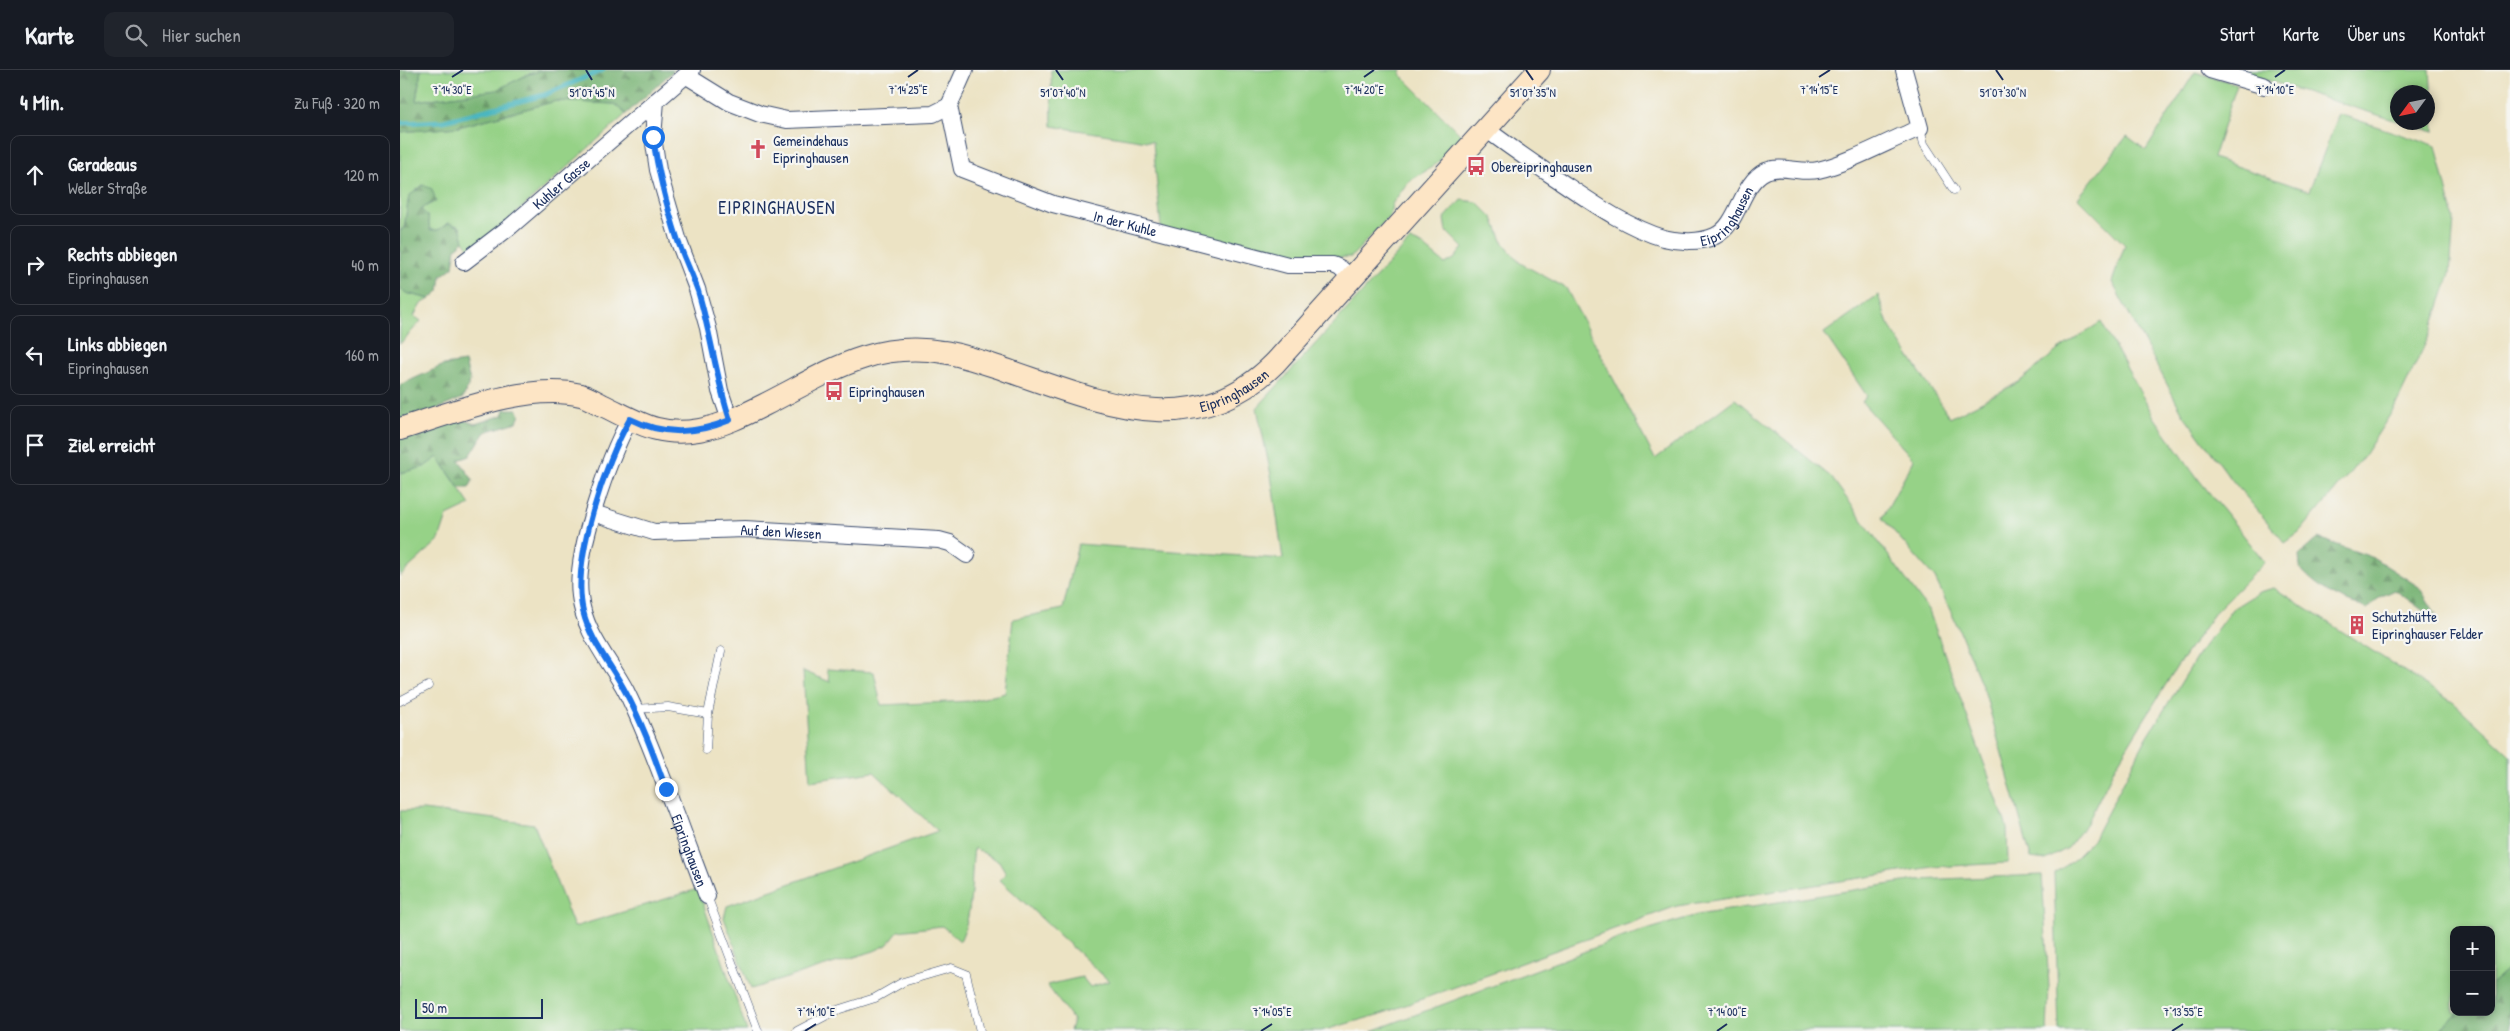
<!DOCTYPE html>
<html lang="de">
<head>
<meta charset="utf-8">
<style>
  body { margin:0; font-family:"Patrick Hand",sans-serif; background:#20242c; color:#f1f3f6 }
  .controls { position:absolute; right:15px; bottom:15px; display:grid; overflow:hidden; border-radius:10px; box-shadow:0 2px 8px #0003 }
  .controls button { width:45px; height:45px; display:grid; place-items:center; padding:0; border:0; border-bottom:1px solid #363941; background:#171b24; color:#f1f3f6; font:25px sans-serif }
  .compass { position:absolute; left:1990px; top:15px; width:45px; height:45px; border-radius:50%; background:#171b24; box-shadow:0 2px 8px #0003; rotate:237deg }
  .scale { position:absolute; left:15px; bottom:12px; width:128px; box-sizing:border-box; padding-left:5px; border:2px solid #1b2f5e; border-top:0; font-size:14px; line-height:18px; white-space:nowrap; color:#1b2f5e; -webkit-text-stroke:4px #f6f6f2; paint-order:stroke }
  .stop { position:absolute; width:15px; height:15px; margin:-11px; border:4px solid #1a73e8; border-radius:50%; background:#fff }
  .stop.end { background:#1a73e8; border-color:#fff; box-shadow:0 1px 5px #0008 }
  .list { margin:0; padding:0; list-style:none }
  h2 { display:flex; justify-content:space-between; align-items:center; height:65px; margin:0; padding:0 20px; font-size:21px }
  h2 small { font-size:16px; font-weight:400; color:#9ea1a6 }
  .list li { display:grid; grid-template-columns:32px 1fr auto; gap:15px; align-items:center; box-sizing:border-box; height:80px; margin:0 10px 10px; padding:0 10px; border:1px solid #363941; border-radius:10px }
  .list b { display:block; font-size:19px; white-space:nowrap }
  .list p { margin:0; font-size:16px; white-space:nowrap; color:#9ea1a6 }
  .list em { font-size:16px; font-style:normal; color:#9ea1a6 }
  .icon { flex:none; width:28px; height:28px; fill:none; stroke:currentColor; stroke-width:2; stroke-linecap:round; stroke-linejoin:round }
  .map { position:relative; flex:none; width:2110px; height:961px; overflow:hidden }
  header { display:flex; align-items:center; gap:30px; box-sizing:border-box; height:70px; padding:0 25px; background:#171b24; border-bottom:1px solid #363941 }
  header strong { font-size:24px }
  nav { display:flex; gap:28px; margin-inline-start:auto; font-size:18px }
  .search { width:350px; height:45px; background:#20242c; display:flex; align-items:center; gap:12px; box-sizing:border-box; padding:0 18px; border-radius:10px; color:#9ea1a6; font-size:19px }
  main { display:flex }
  aside { flex:1; background:#171b24 }
  .map>svg:first-child { display:block }
  .green { fill:#96d287; stroke:#588072 }
  .forest { fill:url(#forest-firs); stroke:#4a7269 }
  .lines { fill:none; stroke-linecap:round; stroke-linejoin:round }
  .stream { stroke:#45b4be; stroke-width:5 }
  .lane-casing { stroke:#3a4a6d; stroke-width:9 }
  .street-casing { stroke:#3a4a6d; stroke-width:18 }
  .secondary-casing { stroke:#3a4a6d; stroke-width:24 }
  .lane { stroke:#fff; stroke-width:8 }
  .street { stroke:#fff; stroke-width:16 }
  .secondary { stroke:#fde5c5; stroke-width:22 }
  .route { stroke:#1a73e8; stroke-width:6 }
  .ticks { fill:none; stroke:#1b2f5e; stroke-width:2 }
  .labels { text-anchor:middle; dominant-baseline:central; stroke-width:4.5; stroke-linejoin:round; paint-order:stroke }
  .poi-label { font-size:15px; fill:#1b2f5e; stroke:#f6f6f2; text-anchor:start }
  .street-label { font-size:15px; fill:#1b2f5e; stroke:#f6f6f2 }
  .quarter-label { font-size:18px; letter-spacing:1px; fill:#1b2f5e; stroke:#f6f6f2 }
  .ticks-label { font-size:12px; text-anchor:middle; fill:#1b2f5e; stroke:#f6f6f2; stroke-width:4.5; stroke-linejoin:round; paint-order:stroke }
</style>
</head>
<body>
<header>
<strong>Karte</strong>
<div class="search"><svg class="icon" aria-label="search" viewBox="0 0 24 24"><circle cx="10" cy="10" r="6"/><path d="M15 15l6 6"/></svg>Hier suchen</div>
<nav><a>Start</a><a>Karte</a><a>Über uns</a><a>Kontakt</a></nav>
</header>
<main>
<aside>
<h2>4 Min.<small>Zu Fuß · 320 m</small></h2>
<ul class="list">
<li><svg class="icon" aria-label="ahead" viewBox="0 0 24 24"><path d="M12 20V5M6 11l6-6 6 6"/></svg><div><b>Geradeaus</b><p>Weller Straße</p></div><em>120 m</em></li>
<li><svg class="icon" aria-label="right" viewBox="0 0 24 24"><path d="M7 20v-9h11M14 6l5 5-5 5"/></svg><div><b>Rechts abbiegen</b><p>Eipringhausen</p></div><em>40 m</em></li>
<li><svg class="icon" aria-label="left" viewBox="0 0 24 24"><path d="M17 20v-9H6M10 6l-5 5 5 5"/></svg><div><b>Links abbiegen</b><p>Eipringhausen</p></div><em>160 m</em></li>
<li><svg class="icon" aria-label="arrive" viewBox="0 0 24 24"><path d="M6 21V4h12l-3 4 3 4H6"/></svg><div><b>Ziel erreicht</b></div></li>
</ul>
</aside>
<div class="map">
<svg width="2110" height="961" viewBox="0 0 2110 961">
  <defs>
    <pattern id="forest-firs" width="22" height="20" patternUnits="userSpaceOnUse" patternTransform="scale(1.25)"><rect width="22" height="20" fill="#78b474"/><path d="M5 1l3.5 6h-7zM16 11l3.5 6h-7z" fill="#629362"/></pattern>
  </defs>
  <rect width="100%" height="100%" fill="#f6f6f2"/>
  <filter id="ink" filterUnits="userSpaceOnUse"><feTurbulence type="fractalNoise" baseFrequency=".02" numOctaves="2"/><feDisplacementMap in="SourceGraphic" scale="10" xChannelSelector="R" yChannelSelector="G"/><feConvolveMatrix kernelMatrix="1 2 1 2 8 2 1 2 1" color-interpolation-filters="sRGB"/></filter>
  <filter id="wash" filterUnits="userSpaceOnUse"><feTurbulence type="fractalNoise" baseFrequency=".0096" numOctaves="4" result="noise"/><feDisplacementMap in="SourceGraphic" scale="20" xChannelSelector="R" yChannelSelector="G"/><feGaussianBlur stdDeviation="1.12" result="paint"/><feColorMatrix in="noise" values="0 0 0 0 0 0 0 0 0 0 0 0 0 0 0 0 0 1.4 0 .05"/><feComposite in="paint" operator="in"/></filter>
  <g filter="url(#wash)">
    <rect width="100%" height="100%" fill="#ece3c4"/>
    <path class="green" d="M21 0H144L129 4 97 20 16 31Z
      M651 0H1002L1000 4 1064 68 1032 97 1008 112 992 134 990 146 951 187 891 189 761 158 753 72 652 56Z
      M1835 0H2030L2034 62 2003 53 2028 52V22H1998L1997 51Z
      M1795 2 1837 14 1813 88 1909 121 1939 44 2036 76 2054 149 2050 204 2030 264 1995 337 1963 387 1899 463 1885 473 1832 410 1783 344 1712 212 1725 175 1678 128 1727 66 1746 80Z
      M156 31 214 34 226 44 95 162 70 179 64 171 60 157 49 153 38 160H30L28 148 9 126 4 158 0 161V62L58 57Z
      M1061 130 1077 132 1093 148 1103 173 1120 193 1166 218 1255 389 1335 329 1431 407 1529 541 1607 757 1608 793 1533 797 1277 836 981 944 921 961H670L673 950 647 915 682 907 690 917 709 911 600 810 606 803 599 791 574 778C570 808 574 842 560 871L542 856 498 861 487 875 474 881 351 919 324 848 327 836 538 761 474 702 410 711 403 601 430 612 427 599 474 602 481 635 571 631 605 623 613 549 663 539 678 474 883 489 871 405 857 338 1010 170 1022 175 1045 194 1054 189 1063 178 1046 161 1044 149Z
      M0 218 6 223 30 229 21 234 14 246 21 251 0 274Z
      M1478 225 1488 254 1550 348 1619 312 1658 280 1701 252 1754 347 1799 410 1865 492 1816 541 1776 598 1715 697 1687 753 1668 778 1646 790 1631 788 1585 623 1558 557 1535 508 1482 448 1514 390 1462 332 1467 326 1424 263Z
      M38 387 70 435 47 446 39 470 0 506V403L24 397Z
      M1874 518 2054 633 2110 685V898L2091 914V860H2054V942H2059L2038 961H1659L1654 803 1670 793 1693 770 1746 669 1800 582 1832 539 1859 522Z
      M23 740 134 754 174 857 298 819 347 961H0V741Z
      M1642 805 1649 916 1647 961H972L1226 866 1297 845 1516 810Z"/>
    <path class="forest" d="M0 0H21L16 31 96 20 129 4 144 0H274L226 44 214 34 156 31 58 57 0 62Z
      M23 115 32 119 36 131 21 139 28 147 30 160H38L49 153 60 157 64 171 56 178 53 197 41 206 39 221 30 229 6 223 0 218V161L4 158 9 126Z
      M65 292 70 311 63 328 35 340 75 354 103 345 105 339H117L120 345 117 352 85 362 70 386 59 390 73 410 69 418H59L38 387 24 397 0 403V315L44 295Z
      M1918 468 1974 488 2019 517 2036 544 2025 542 1995 520 1980 527 1967 539C1939 528 1920 521 1900 498L1899 485Z
      M2110 898V961H2038L2059 942H2091V914Z"/>
    <g class="lines">
      <path class="stream" d="M0 53 44 51 144 25 203 0"/>
    </g>
  </g>
  <g filter="url(#ink)">
    <g class="lines">
      <g class="lane-casing">
        <path id="lane" d="M1520 58 1524 74 1554 120
          M0 631 28 616
          M234 639 268 637 308 644 321 581
          M306 680 308 644
          M307 826 358 961
          M397 961 437 940 475 928 503 912 551 898 566 904 580 961"/>
      </g>
      <g class="street-casing">
        <g id="street">
          <path id="s1" d="M565 0 549 36 562 99 653 134 807 174 888 195H933L940 198 952 209"/>
          <path d="M1810 0 1865 16"/>
          <path d="M287 6 329 32 360 44 387 50 533 44 549 36"/>
          <path d="M256 31 253 67 258 100 279 172 297 219 308 258 320 321 330 350"/>
          <path id="s2" d="M1086 59C1107 75 1129 90 1151 105 1186 128 1223 156 1263 168 1279 172 1300 173 1315 166 1340 154 1340 113 1366 101 1382 94 1401 104 1418 100 1449 93 1490 70 1520 58L1504 0"/>
          <path id="s3" d="M64 192 111 156 292 0"/>
          <path id="s4" d="M230 349C209 387 174 484 180 526 184 563 209 589 226 621 247 663 262 708 279 751 288 776 298 801 307 826"/>
          <path id="s5" d="M193 443 254 462 345 459 539 470 550 473 567 485"/>
        </g>
      </g>
      <g class="secondary-casing">
        <g id="secondary">
          <path id="s6" d="M0 359C52 343 128 312 181 325 188 327 196 332 202 335 238 352 257 367 299 360 322 356 344 345 364 335 426 304 471 270 543 282 564 285 585 293 606 300 700 332 793 375 875 293L1139 0"/>
        </g>
      </g>
      <use href="#lane" class="lane"/>
      <use href="#street" class="street"/>
      <use href="#secondary" class="secondary"/>
    </g>
  </g>
  <g class="lines" filter="url(#ink)">
    <path class="route" d="M253 67C258 103 267 137 278 171 284 188 292 204 298 221 311 264 316 308 330 350 296 364 264 366 230 349 205 392 171 492 183 541 190 571 211 594 225 621 242 652 254 686 266 719"/>
  </g>
  <path class="ticks" d="M186 0 192 10M656 0 663 10M1126 0 1133 10M1596 0 1603 10M52 7 63 0M508 7 518 0M964 7 974 0M1419 7 1430 0M1875 7 1885 0M405 961 416 954M861 961 872 954M1317 961 1327 954M1772 961 1783 954"/>
  <defs>
    <g id="church-bare" transform="scale(1.5)"><path d="M-1.2-6h2.4v3.5h3.3v2.4h-3.3V6h-2.4V-.1h-3.3v-2.4h3.3Z" fill="#d1495b" stroke="#f6f6f2" stroke-width="2.5" paint-order="stroke"/></g>
    <g id="bus-bare" transform="scale(1.5)"><path d="M-5-6H5V4H4V6H2V4H-2V6H-4V4H-5ZM-3.5-4V0h7V-4ZM-3.5 1.2v1.5H-2V1.2ZM2 1.2v1.5H3.5V1.2Z" fill="#d1495b" stroke="#f6f6f2" stroke-width="2.5" paint-order="stroke"/></g>
    <g id="building-bare" transform="scale(1.5)"><path d="M-4-6H4V6H1V3H-1V6H-4ZM-2.5-4.3h1.7v1.8h-1.7ZM.8-4.3h1.7v1.8H.8ZM-2.5-1h1.7V.8h-1.7ZM.8-1h1.7V.8H.8Z" fill="#d1495b" stroke="#f6f6f2" stroke-width="2.5" paint-order="stroke"/></g>
  </defs>
  <g fill-rule="evenodd">
    <use href="#church-bare" x="358" y="79"/>
    <use href="#bus-bare" x="1076" y="96"/>
    <use href="#bus-bare" x="434" y="321"/>
    <use href="#building-bare" x="1957" y="555"/>
  </g>
  <g class="labels">
    <g class="poi-label">
      <text x="373" y="70">Gemeindehaus<tspan x="373" dy="17">Eipringhausen</tspan></text>
      <text x="1091" y="96">Obereipringhausen</text>
      <text x="449" y="321">Eipringhausen</text>
      <text x="1972" y="546">Schutzhütte<tspan x="1972" dy="17">Eipringhauser Felder</tspan></text>
    </g>
    <g class="street-label">
      <text stroke="none"><textPath href="#s3" startOffset="125">Kuhler Gasse</textPath></text>
      <text stroke="none"><textPath href="#s2" startOffset="284">Eipringhausen</textPath></text>
      <text stroke="none"><textPath href="#s1" startOffset="276">In der Kuhle</textPath></text>
      <text stroke="none"><textPath href="#s6" startOffset="876">Eipringhausen</textPath></text>
      <text stroke="none"><textPath href="#s5" startOffset="191">Auf den Wiesen</textPath></text>
      <text stroke="none"><textPath href="#s4" startOffset="464">Eipringhausen</textPath></text>
    </g>
    <g class="quarter-label">
      <text x="377" y="137">EIPRINGHAUSEN</text>
    </g>
  </g>
  <g class="ticks-label">
    <text x="52" y="24">7°14'30"E</text>
    <text x="508" y="24">7°14'25"E</text>
    <text x="964" y="24">7°14'20"E</text>
    <text x="1419" y="24">7°14'15"E</text>
    <text x="1875" y="24">7°14'10"E</text>
    <text x="192" y="27">51°07'45"N</text>
    <text x="663" y="27">51°07'40"N</text>
    <text x="1133" y="27">51°07'35"N</text>
    <text x="1603" y="27">51°07'30"N</text>
    <text x="416" y="946">7°14'10"E</text>
    <text x="872" y="946">7°14'05"E</text>
    <text x="1327" y="946">7°14'00"E</text>
    <text x="1783" y="946">7°13'55"E</text>
  </g>
</svg>
<div class="controls">
<button>+</button>
<button>−</button>
</div>
<svg class="compass" viewBox="-18 -18 36 36"><path d="M0-13l5 13h-10z" fill="#e53935"/><path d="M0 13l5-13h-10z" fill="#9ea1a6"/></svg>
<div class="scale">50 m</div>
<div class="stop" style="left:253px;top:67px"></div>
<div class="stop end" style="left:266px;top:719px"></div>
</div>
</main>
</body>
</html>
